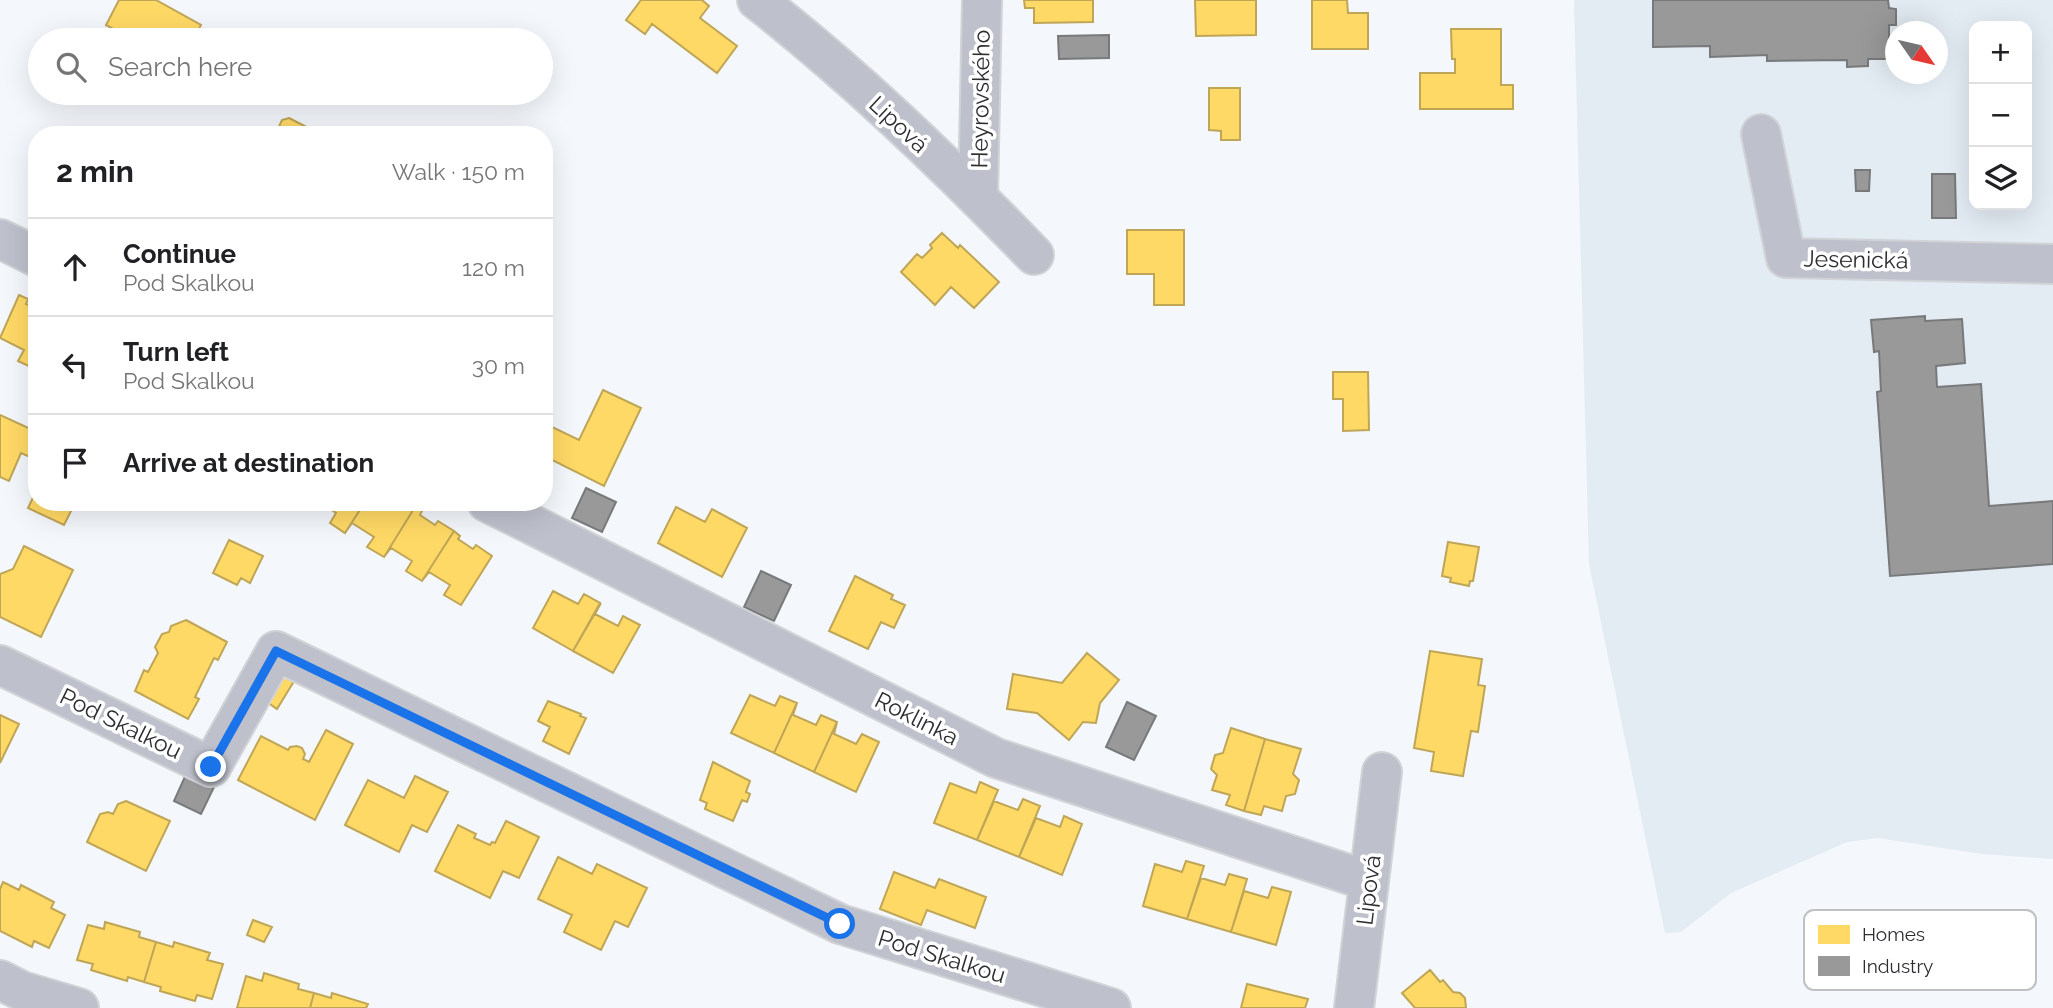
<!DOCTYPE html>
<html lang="en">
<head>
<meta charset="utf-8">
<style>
  body { margin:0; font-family:Raleway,sans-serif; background:#f2f2f2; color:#202124 }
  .controls { position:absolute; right:21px; top:21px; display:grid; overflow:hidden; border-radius:14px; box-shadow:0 7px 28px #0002 }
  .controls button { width:63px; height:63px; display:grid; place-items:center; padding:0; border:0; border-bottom:2px solid #e0e0e0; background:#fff; color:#202124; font:35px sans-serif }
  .compass { position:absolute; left:1885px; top:21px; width:63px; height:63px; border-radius:50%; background:#fff; box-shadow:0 7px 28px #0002; rotate:124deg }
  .stop { position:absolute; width:21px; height:21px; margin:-16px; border:5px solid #1a73e8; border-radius:50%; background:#fff }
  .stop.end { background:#1a73e8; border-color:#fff; box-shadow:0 2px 7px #0008 }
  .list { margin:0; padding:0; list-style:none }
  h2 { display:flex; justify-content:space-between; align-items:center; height:91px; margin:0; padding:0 28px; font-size:30px }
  h2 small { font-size:23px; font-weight:400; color:#757577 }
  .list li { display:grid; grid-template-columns:46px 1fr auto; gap:21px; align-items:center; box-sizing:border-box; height:98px; padding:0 28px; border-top:2px solid #e0e0e0 }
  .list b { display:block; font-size:26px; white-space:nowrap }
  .list p { margin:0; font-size:23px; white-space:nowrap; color:#757577 }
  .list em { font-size:23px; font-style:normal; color:#757577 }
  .icon { flex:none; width:38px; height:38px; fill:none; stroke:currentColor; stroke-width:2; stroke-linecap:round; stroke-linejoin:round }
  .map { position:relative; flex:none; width:2053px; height:1008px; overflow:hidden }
  .search { position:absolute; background:#fff; box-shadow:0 7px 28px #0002; left:28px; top:28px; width:525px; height:77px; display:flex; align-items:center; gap:18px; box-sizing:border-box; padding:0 24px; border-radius:38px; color:#757577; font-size:26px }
  .panel { position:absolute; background:#fff; box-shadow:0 7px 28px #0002; left:28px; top:126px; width:525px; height:385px; border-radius:28px }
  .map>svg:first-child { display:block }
  .built { fill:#e3ebf3; fill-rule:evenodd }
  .homes { fill:#ffd966; stroke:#bfa556; stroke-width:2 }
  .industry { fill:#999; stroke:#78797a; stroke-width:2 }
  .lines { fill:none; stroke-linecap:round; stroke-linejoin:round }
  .minor-casing { stroke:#d1d3d6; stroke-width:42 }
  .minor { stroke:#bec0cc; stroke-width:38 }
  .route { stroke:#1a73e8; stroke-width:9 }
  .labels { text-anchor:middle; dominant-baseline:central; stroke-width:7; stroke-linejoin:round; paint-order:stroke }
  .street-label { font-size:23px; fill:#2b2d30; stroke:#fff }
  .key { fill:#fff; stroke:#bfc0c1; stroke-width:2 }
  .key-label { font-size:19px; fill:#2b2d30 }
</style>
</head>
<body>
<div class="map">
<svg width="2053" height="1008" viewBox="0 0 2053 1008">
  <rect width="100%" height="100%" fill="#f4f7fb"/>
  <path class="built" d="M1574 0H2053V859L1982 854 1878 838 1847 842 1731 893 1681 932 1665 933 1589 564ZM1974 26H2027V205H1974ZM1896 32H1938V74H1896Z"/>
  <path class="homes" d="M119 0H156L201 25 193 40H114L119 32 106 25Z
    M641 0H702L709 6 700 18 737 46 717 73 652 24 645 34 626 20Z
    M1024 0H1093V22L1034 23V8H1025Z
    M1195 0H1256V35L1196 36Z
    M1312 0H1347L1348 13H1368V49H1312Z
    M1451 29H1501V85H1513V109H1420V73H1455V59H1452Z
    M1209 88H1240V140H1221V131L1209 130Z
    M289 118 322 135H271L276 133 282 120Z
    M1127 230H1184V305H1154V274H1127Z
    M942 233 958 248 960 245 999 282 974 308 951 287 935 305 901 272 917 254 922 258 932 248 930 245Z
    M19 295 28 299 26 304 37 309 35 369 18 361 24 350 0 338Z
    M1333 372H1368L1369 430 1343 431V399H1333Z
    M603 390 641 408 604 486 544 456V429L546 424 579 440Z
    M0 415 37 432V460L21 453 9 481 0 477Z
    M37 489V502L75 503 64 525 28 508Z
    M320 502H365L345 533 330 523 336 513Z
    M365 502H408L415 507 384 557 367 547 374 537 352 523 345 533Z
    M415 507 422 511 420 515 435 525 438 521 454 531 422 581 406 571 412 561 391 548 384 557Z
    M676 507 705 522 712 509 747 528 722 577 658 543Z
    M454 531 460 536 458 539 473 549 476 545 492 556 461 605 444 595 450 585 429 572 422 581Z
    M229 540 263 556 250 583 241 578 237 585 213 573Z
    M1448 542 1479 547 1473 581H1470L1469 586 1450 582 1451 578 1442 576Z
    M24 546 73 570 41 637 0 617V574L13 569Z
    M855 576 893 595 891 599 905 605 894 628 881 622 868 649 829 631Z
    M553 591 578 604 584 594 600 603 573 651 533 628Z
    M601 603 595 614 618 626 623 616 640 625 613 673 573 651Z
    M186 620 227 642 218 660 214 658 195 697 199 699 188 719 135 691 144 670 148 672 158 653 155 647 162 634 169 632 171 626Z
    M1430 651 1482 659 1478 685 1485 686 1478 732 1471 731 1463 776 1431 771 1434 752 1414 748Z
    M1087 653 1119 680 1100 703 1096 723 1083 722 1069 740 1037 713 1007 709 1013 674 1062 683Z
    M286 667 299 673 277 709 267 702Z
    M750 695 775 706 780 696 797 703 774 753 731 733Z
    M548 701 581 714 580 716 586 718 569 754 543 741 550 727 538 721Z
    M797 703 793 715 816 725 821 715 837 722 814 772 774 753Z
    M0 715 19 724 0 763Z
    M837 722 834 734 856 744 862 734 879 742 856 792 814 772Z
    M1231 728 1265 739 1244 811 1226 805 1230 795 1212 790 1217 775 1211 769 1215 755 1223 753Z
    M326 730 353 744 315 820 238 780 261 736 288 750 290 747 297 746 302 748 305 754 303 759 309 762Z
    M1265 739 1301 749 1293 774 1299 780 1295 794 1286 796 1282 811 1264 806 1261 815 1244 811Z
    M713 762 750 781 746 792 750 794 747 802 742 800 733 821 705 809 707 803 700 800Z
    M415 776 448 792 427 832 412 825 399 852 345 825 368 780 404 798Z
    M980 782 998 790 977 840 934 823 950 783 976 793Z
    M1023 799 1040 806 1019 857 977 840 994 801 1018 810Z
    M126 801 170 821 146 871 87 842 100 814 108 812 113 814 118 804Z
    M1064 816 1082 824 1062 875 1019 857 1036 818 1060 827Z
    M506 821 539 837 519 878 503 871 490 898 435 871 458 825 476 834 474 838 490 845 492 842 495 843Z
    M558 857 592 874 597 864 647 888 628 927 615 921 601 950 564 932 572 915 538 899Z
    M1186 861 1204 866 1187 919 1143 906 1155 864 1182 872Z
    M894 872 935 888 939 879 986 897 975 928 927 910 921 925 880 909Z
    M1229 874 1247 879 1231 932 1187 919 1201 878 1225 885Z
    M3 882 19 890 21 885 54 902 51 908 65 915 49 948 34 941 32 947 0 931V889Z
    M1272 887 1291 892 1276 945 1231 932 1244 891 1268 898Z
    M253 920 272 927 264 942 247 935Z
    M105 922 140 932 139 937 156 942 144 982 128 977 127 981 91 970 93 964 77 960 88 925 104 929Z
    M156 942 173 947 174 942 210 953 207 960 223 964 212 999 197 995 195 1001 160 991 161 987 144 982Z
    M1430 970 1440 982 1443 980 1453 992 1460 993 1465 998 1466 1008H1415L1402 993Z
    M264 973 299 984 298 989 314 993 310 1008H237L246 976 262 981Z
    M1247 984 1308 999 1305 1008H1241Z
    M314 993 331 998 332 993 368 1004 366 1008H310Z"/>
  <path class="industry" d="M1653 0H1888L1889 8 1896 9V25H1889V59H1868V66L1847 67V60L1767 61V55L1710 57V46L1653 47Z
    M1109 35V58L1059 59 1058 36Z
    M1855 170H1870L1869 191H1856Z
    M1932 174H1955L1956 218H1932Z
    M1925 316V321L1962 319 1965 363 1936 366 1937 387 1981 384 1989 506 2053 501V564L1890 576 1877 392 1881 391 1879 351 1874 352 1871 320Z
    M586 488 616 502 602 532 572 518Z
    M761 571 791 585 774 621 744 607Z
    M1127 702 1156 716 1134 760 1106 747Z
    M187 772 215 785 201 814 174 801Z"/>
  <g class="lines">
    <g class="minor-casing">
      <path id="minor" d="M757 0C856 77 947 165 1034 255
        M1761 134 1786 258 2053 264
        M978 197 982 0
        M0 239 37 257
        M487 502 996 758 1369 881
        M0 665 211 767 276 651 840 924 1111 1008
        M0 980 22 991 79 1008
        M1354 1008 1382 772"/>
    </g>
    <use href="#minor" class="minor"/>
  </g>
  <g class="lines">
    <path class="route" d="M211 767 276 651 840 924"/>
  </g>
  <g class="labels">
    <g class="street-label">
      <text transform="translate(980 99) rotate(-89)">Heyrovského</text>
      <text transform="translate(899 124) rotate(43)">Lipová</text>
      <text transform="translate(1856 259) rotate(1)">Jesenická</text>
      <text transform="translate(917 718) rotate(27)">Roklinka</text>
      <text transform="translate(121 723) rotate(26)">Pod Skalkou</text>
      <text transform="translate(1368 890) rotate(-83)">Lipová</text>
      <text transform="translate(942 956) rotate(17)">Pod Skalkou</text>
    </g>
  </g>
  <rect x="1804" y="910" width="232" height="80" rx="10" class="key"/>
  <rect x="1818" y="925" width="32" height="19" fill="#ffd966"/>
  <rect x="1818" y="956" width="32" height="20" fill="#999"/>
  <g class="key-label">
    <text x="1862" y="941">Homes</text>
    <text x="1862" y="973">Industry</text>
  </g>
</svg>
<div class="controls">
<button>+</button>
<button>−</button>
<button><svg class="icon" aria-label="layers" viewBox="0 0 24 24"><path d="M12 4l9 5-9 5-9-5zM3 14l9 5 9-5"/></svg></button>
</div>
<svg class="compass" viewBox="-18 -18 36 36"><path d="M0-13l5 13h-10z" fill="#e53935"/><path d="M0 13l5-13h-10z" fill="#757577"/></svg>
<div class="stop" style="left:840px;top:924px"></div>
<div class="stop end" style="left:211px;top:767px"></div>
<div class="search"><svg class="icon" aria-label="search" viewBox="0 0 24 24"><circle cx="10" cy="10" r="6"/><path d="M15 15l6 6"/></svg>Search here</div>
<section class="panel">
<h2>2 min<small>Walk · 150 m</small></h2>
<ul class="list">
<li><svg class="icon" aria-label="ahead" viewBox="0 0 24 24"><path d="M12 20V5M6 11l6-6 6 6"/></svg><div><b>Continue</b><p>Pod Skalkou</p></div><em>120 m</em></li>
<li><svg class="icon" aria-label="left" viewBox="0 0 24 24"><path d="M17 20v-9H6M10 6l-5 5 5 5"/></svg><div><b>Turn left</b><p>Pod Skalkou</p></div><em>30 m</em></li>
<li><svg class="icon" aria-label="arrive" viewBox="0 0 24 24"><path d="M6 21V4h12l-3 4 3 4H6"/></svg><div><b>Arrive at destination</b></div></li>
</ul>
</section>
</div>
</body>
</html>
